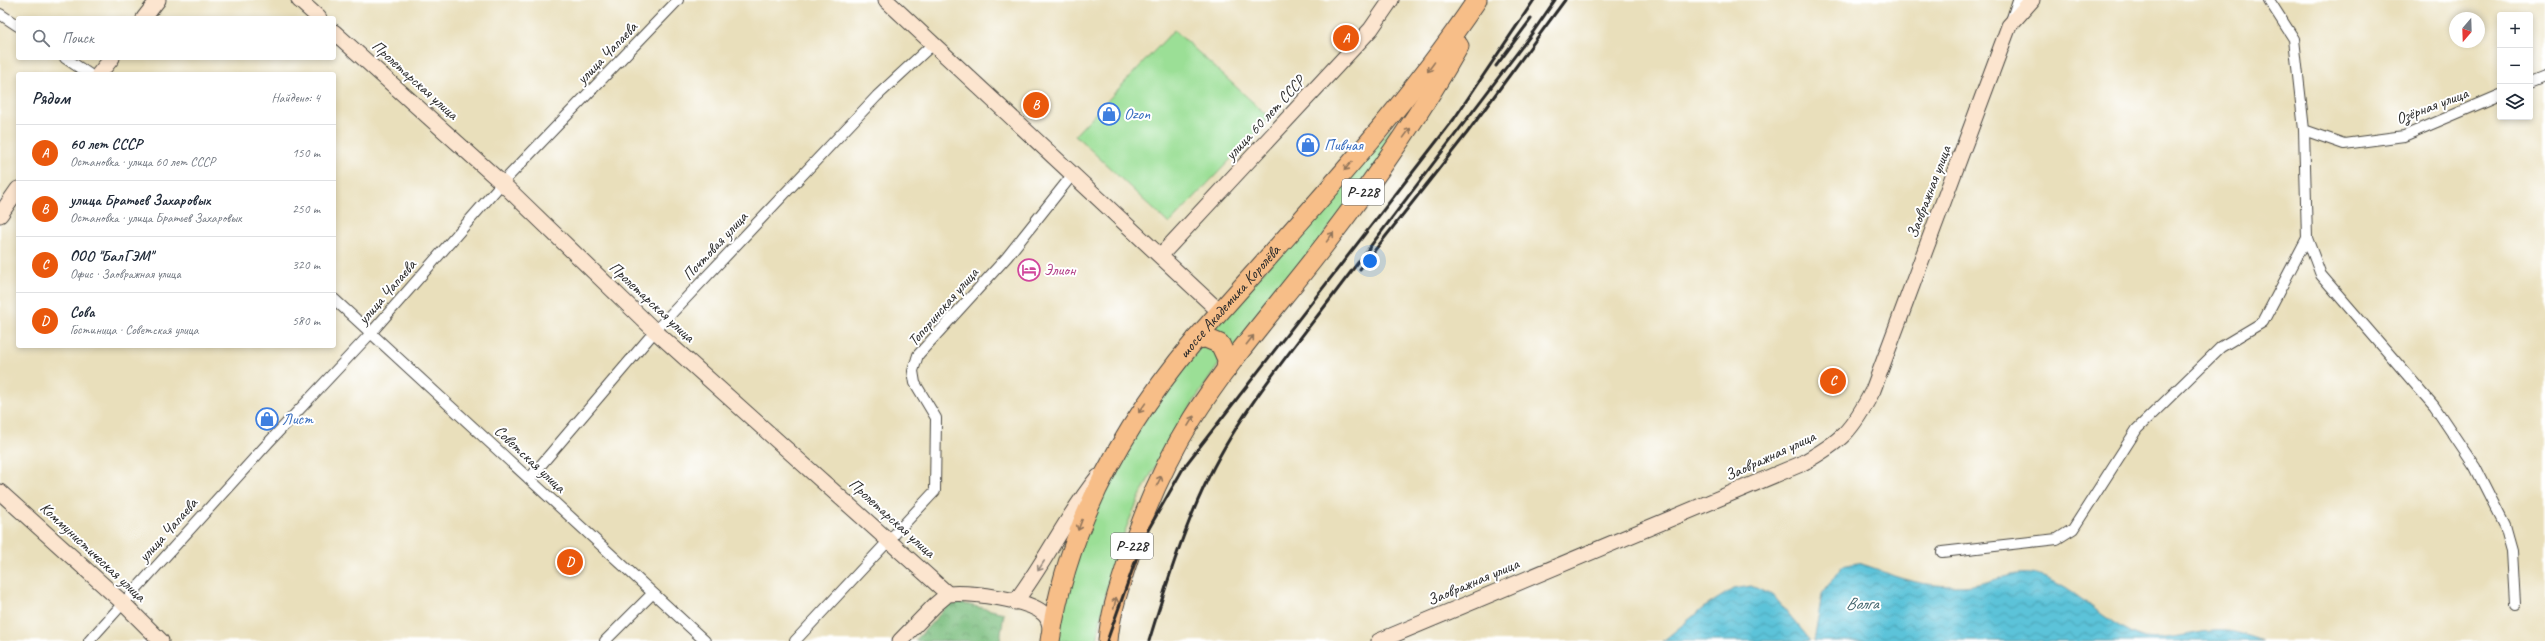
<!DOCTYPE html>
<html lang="ru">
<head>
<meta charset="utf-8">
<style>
  body { margin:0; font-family:Caveat,sans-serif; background:#f2f2f3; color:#1f2937 }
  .controls { position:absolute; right:12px; top:12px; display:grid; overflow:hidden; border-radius:4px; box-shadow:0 2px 6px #0003 }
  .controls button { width:36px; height:36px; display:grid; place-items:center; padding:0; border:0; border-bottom:1px solid #e0e1e3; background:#fff; color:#1f2937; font:20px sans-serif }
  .compass { position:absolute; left:2449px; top:12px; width:36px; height:36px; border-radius:50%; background:#fff; box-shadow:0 2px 6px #0003; rotate:199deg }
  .you { position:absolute; left:1370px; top:261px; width:14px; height:14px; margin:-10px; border:3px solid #fff; border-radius:50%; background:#1a73e8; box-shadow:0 0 0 6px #1a73e833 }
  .badge { display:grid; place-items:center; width:26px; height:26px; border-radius:50%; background:#ea580c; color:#fff; font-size:13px; font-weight:700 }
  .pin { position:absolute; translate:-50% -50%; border:2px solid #fff; box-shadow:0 1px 4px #0006 }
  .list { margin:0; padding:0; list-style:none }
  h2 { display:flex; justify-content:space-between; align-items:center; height:52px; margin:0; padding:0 16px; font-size:17px }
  h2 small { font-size:13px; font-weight:400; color:#747a83 }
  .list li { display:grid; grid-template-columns:26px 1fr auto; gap:12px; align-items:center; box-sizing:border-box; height:56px; padding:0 16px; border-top:1px solid #e0e1e3 }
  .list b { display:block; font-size:15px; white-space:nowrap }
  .list p { margin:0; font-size:13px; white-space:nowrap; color:#747a83 }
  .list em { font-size:13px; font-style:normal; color:#747a83 }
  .icon { flex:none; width:22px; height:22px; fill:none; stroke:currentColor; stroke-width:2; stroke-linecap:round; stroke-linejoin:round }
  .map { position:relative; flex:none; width:2545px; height:641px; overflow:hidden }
  .search { position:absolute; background:#fff; box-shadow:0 2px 6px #0003; left:16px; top:16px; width:320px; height:44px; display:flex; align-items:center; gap:10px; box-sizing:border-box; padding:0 14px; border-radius:4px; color:#747a83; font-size:15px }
  .panel { position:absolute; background:#fff; box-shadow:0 2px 6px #0003; left:16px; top:72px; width:320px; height:276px; border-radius:4px }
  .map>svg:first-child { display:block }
  .green { fill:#9bdf96; stroke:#638560 }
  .forest { fill:url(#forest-crowns); stroke:#547455 }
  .water { fill:url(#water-waves); stroke:#447782 }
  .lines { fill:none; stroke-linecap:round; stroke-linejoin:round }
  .street-casing { stroke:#484641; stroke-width:12 }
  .secondary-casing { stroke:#484641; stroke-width:17 }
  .highway-casing { stroke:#484641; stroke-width:21 }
  .street { stroke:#fff; stroke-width:10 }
  .secondary { stroke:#fce5cf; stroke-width:15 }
  .highway { stroke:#f7be88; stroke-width:19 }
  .rail { stroke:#2b2b2b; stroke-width:3 }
  .oneway { stroke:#91745a }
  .oneway2 { stroke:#94887d }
  .labels { text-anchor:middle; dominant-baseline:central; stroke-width:4; stroke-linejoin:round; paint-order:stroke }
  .shield { fill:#fff; stroke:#6b6b6b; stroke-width:1 }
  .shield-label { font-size:15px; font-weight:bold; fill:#2b2b2b }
  .street-label { font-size:16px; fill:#2b2b2b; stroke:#fff }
  .shop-label { font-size:16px; fill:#366cbe; stroke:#fff; text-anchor:start }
  .hotel-label { font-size:16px; fill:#b23c85; stroke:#fff; text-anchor:start }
  .water-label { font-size:17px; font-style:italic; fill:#3c6068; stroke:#fff }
</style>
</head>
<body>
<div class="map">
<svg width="2545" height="641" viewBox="0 0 2545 641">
  <defs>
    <pattern id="forest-crowns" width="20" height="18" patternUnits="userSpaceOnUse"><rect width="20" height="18" fill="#7cbe7f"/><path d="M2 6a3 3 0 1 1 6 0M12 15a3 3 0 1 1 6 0" fill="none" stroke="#669b68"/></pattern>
    <pattern id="water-waves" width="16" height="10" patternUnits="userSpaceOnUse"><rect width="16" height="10" fill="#5cc3d9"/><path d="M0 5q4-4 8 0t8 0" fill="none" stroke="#4c9fb0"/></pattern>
  </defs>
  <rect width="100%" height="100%" fill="#fff"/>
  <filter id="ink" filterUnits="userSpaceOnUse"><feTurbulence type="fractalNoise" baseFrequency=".025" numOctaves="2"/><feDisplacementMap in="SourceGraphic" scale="8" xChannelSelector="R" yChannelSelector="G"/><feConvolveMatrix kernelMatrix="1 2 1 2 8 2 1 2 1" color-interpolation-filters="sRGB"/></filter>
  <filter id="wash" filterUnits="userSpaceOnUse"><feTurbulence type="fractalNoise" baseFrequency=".012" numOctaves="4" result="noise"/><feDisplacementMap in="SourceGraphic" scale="16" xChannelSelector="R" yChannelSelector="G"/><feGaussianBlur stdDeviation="0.9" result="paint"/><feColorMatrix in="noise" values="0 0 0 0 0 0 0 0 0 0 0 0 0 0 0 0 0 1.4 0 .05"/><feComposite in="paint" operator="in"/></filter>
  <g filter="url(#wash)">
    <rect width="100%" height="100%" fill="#e9dfbb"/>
    <path class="green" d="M1174 30 1270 118 1169 224 1075 135Z
      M1391 128 1399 136 1231 358 1222 338 1214 328Z
      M1200 347 1217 349 1219 364C1173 431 1131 499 1109 579 1104 599 1101 620 1097 641H1056L1073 557 1126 445Z"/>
    <path class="forest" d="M952 601 1004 613 1000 641H915Z"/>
    <path class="water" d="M1857 563C1871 566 1881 571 1894 576 1917 584 1947 588 1972 585 1995 582 2017 568 2040 576 2078 588 2105 625 2144 638 2168 641 2190 632 2213 631 2231 629 2246 635 2263 641H1814L1822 594 1842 566Z
      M1751 586 1773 595 1811 641H1663L1703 608 1733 589Z"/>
  </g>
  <g filter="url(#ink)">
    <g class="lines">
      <g class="street-casing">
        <path id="street" d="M2269 0 2294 39 2304 130 2307 238 2321 275 2434 406 2475 467 2505 526 2512 551 2515 604
          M0 14 18 26
          M2012 18 2018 0
          M65 58 89 74
          M2530 82 2545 76
          M2304 130 2344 144 2404 136 2500 95
          M334 299 705 641
          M529 479 655 331 877 96 933 44
          M1942 552 2057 539 2073 529 2137 429 2221 347 2263 322 2307 238
          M89 641 268 443 371 333 502 183 678 0
          M605 641 653 593
          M795 641 935 491 936 418 915 383 913 371 918 355 1007 257 1073 174"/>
      </g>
      <g class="secondary-casing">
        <path id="secondary" d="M299 0 319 18
          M886 0 1220 312
          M144 18 158 0
          M334 32 502 183 655 331 948 594
          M99 74 112 58
          M0 215 18 189
          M1160 256 1371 29 1391 0
          M0 492 122 602 161 641
          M948 594C969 592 1029 599 1044 614 1050 619 1050 627 1051 634
          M1015 602C1046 562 1066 516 1098 477
          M900 641 935 605 948 594
          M1379 641 1801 464C1842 441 1852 431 1873 390L2009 26 2032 0"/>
      </g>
      <g class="highway-casing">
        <g id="highway">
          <path d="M1196 339 1206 338 1220 344 1227 359 1226 370"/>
          <path id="s1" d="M1050 641C1067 526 1122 427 1196 339 1293 228 1395 122 1477 0"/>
          <path d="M1108 641C1110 614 1119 588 1127 563 1143 513 1164 464 1192 419 1231 357 1281 302 1326 243 1374 180 1420 115 1459 46"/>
        </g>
      </g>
      <use href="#street" class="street"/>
      <use href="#secondary" class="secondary"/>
      <use href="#highway" class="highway"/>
      <path class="rail" d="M1496 66 1531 19
        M1360 269 1467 133 1565 0
        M1107 641 1144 537 1184 467 1454 119 1534 0
        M1149 641C1165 589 1181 536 1204 487 1238 413 1293 349 1341 285 1405 201 1469 117 1533 32L1555 0"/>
    </g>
    <defs><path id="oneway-shaft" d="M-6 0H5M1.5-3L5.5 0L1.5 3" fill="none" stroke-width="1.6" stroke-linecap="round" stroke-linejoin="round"/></defs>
    <g class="oneway">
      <use href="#oneway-shaft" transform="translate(1431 67) rotate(126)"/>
      <use href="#oneway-shaft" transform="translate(1407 133) rotate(-54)"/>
      <use href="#oneway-shaft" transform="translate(1348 166) rotate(131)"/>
      <use href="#oneway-shaft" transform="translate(1330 237) rotate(-54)"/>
      <use href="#oneway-shaft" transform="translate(1250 340) rotate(-52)"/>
      <use href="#oneway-shaft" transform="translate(1142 408) rotate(125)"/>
      <use href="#oneway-shaft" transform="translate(1191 421) rotate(-59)"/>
      <use href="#oneway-shaft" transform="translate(1159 481) rotate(-64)"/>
      <use href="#oneway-shaft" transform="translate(1080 525) rotate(111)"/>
      <use href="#oneway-shaft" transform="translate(1115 603) rotate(-78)"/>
    </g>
    <use class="oneway2" href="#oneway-shaft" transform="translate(1041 566) rotate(123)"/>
  </g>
  <defs>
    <g id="shop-ring" transform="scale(1.15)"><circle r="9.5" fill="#fff" stroke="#3f7fe0" stroke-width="1.5"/><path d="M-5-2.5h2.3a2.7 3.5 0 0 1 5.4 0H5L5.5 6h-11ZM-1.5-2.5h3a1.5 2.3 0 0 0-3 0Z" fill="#3f7fe0"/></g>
    <g id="hotel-ring" transform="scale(1.15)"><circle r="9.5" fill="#fff" stroke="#d1479c" stroke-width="1.5"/><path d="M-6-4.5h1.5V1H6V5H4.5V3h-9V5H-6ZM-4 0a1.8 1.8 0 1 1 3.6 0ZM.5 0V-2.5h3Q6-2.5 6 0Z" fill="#d1479c"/></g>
  </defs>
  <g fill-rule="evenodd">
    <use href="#shop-ring" x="1109" y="114"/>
    <use href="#shop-ring" x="1308" y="145"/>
    <use href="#hotel-ring" x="1029" y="270"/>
    <use href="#shop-ring" x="267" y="419"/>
  </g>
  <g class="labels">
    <g class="shield">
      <rect x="1342" y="179" width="42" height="26" rx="3"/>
      <rect x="1111" y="533" width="42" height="26" rx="3"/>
    </g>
    <g class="shield-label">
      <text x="1363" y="192">Р-228</text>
      <text x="1132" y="546">Р-228</text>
    </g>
    <g class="street-label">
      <text transform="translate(607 53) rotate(-46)">улица Чапаева</text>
      <text transform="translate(415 80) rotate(42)">Пролетарская улица</text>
      <text transform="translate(2432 106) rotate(-21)">Озёрная улица</text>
      <text transform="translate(1265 118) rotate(-47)">улица 60 лет СССР</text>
      <text transform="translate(1929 192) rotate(-69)">Заовражная улица</text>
      <text transform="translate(715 246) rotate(-47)">Почтовая улица</text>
      <text transform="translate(387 292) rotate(-49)">улица Чапаева</text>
      <text transform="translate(652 302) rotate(43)">Пролетарская улица</text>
      <text stroke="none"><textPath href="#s1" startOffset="390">шоссе Академика Королёва</textPath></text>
      <text transform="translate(943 307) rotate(-49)">Топоринская улица</text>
      <text transform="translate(1770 456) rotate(-25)">Заовражная улица</text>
      <text transform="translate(530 459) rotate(43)">Советская улица</text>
      <text transform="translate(892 518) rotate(42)">Пролетарская улица</text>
      <text transform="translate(168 530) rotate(-48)">улица Чапаева</text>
      <text transform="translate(93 552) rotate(43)">Коммунистическая улица</text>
      <text transform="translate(1473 582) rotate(-23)">Заовражная улица</text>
    </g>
    <g class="shop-label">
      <text x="1124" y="114">Ozon</text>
      <text x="1324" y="145">Пивная</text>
      <text x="282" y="419">Лист</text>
    </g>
    <g class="hotel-label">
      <text x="1044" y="270">Элион</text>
    </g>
    <g class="water-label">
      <text x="1862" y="603">Волга</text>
    </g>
  </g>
</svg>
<div class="controls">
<button>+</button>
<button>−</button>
<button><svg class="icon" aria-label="layers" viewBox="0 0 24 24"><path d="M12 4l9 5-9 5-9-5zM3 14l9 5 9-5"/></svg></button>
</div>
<svg class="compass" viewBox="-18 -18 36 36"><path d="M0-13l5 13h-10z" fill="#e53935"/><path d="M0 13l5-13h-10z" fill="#747a83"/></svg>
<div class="you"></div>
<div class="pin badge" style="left:1346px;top:38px">A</div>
<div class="pin badge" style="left:1036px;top:105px">B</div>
<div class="pin badge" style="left:1833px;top:381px">C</div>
<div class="pin badge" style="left:570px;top:562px">D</div>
<div class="search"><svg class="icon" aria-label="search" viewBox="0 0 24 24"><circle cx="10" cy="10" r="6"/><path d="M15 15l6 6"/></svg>Поиск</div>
<section class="panel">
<h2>Рядом<small>Найдено: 4</small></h2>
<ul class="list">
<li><span class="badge">A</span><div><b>60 лет СССР</b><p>Остановка · улица 60 лет СССР</p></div><em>150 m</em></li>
<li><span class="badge">B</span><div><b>улица Братьев Захаровых</b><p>Остановка · улица Братьев Захаровых</p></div><em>250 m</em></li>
<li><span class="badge">C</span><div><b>ООО &quot;БалГЭМ&quot;</b><p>Офис · Заовражная улица</p></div><em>320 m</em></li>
<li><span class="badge">D</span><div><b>Сова</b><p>Гостиница · Советская улица</p></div><em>580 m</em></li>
</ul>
</section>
</div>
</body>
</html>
